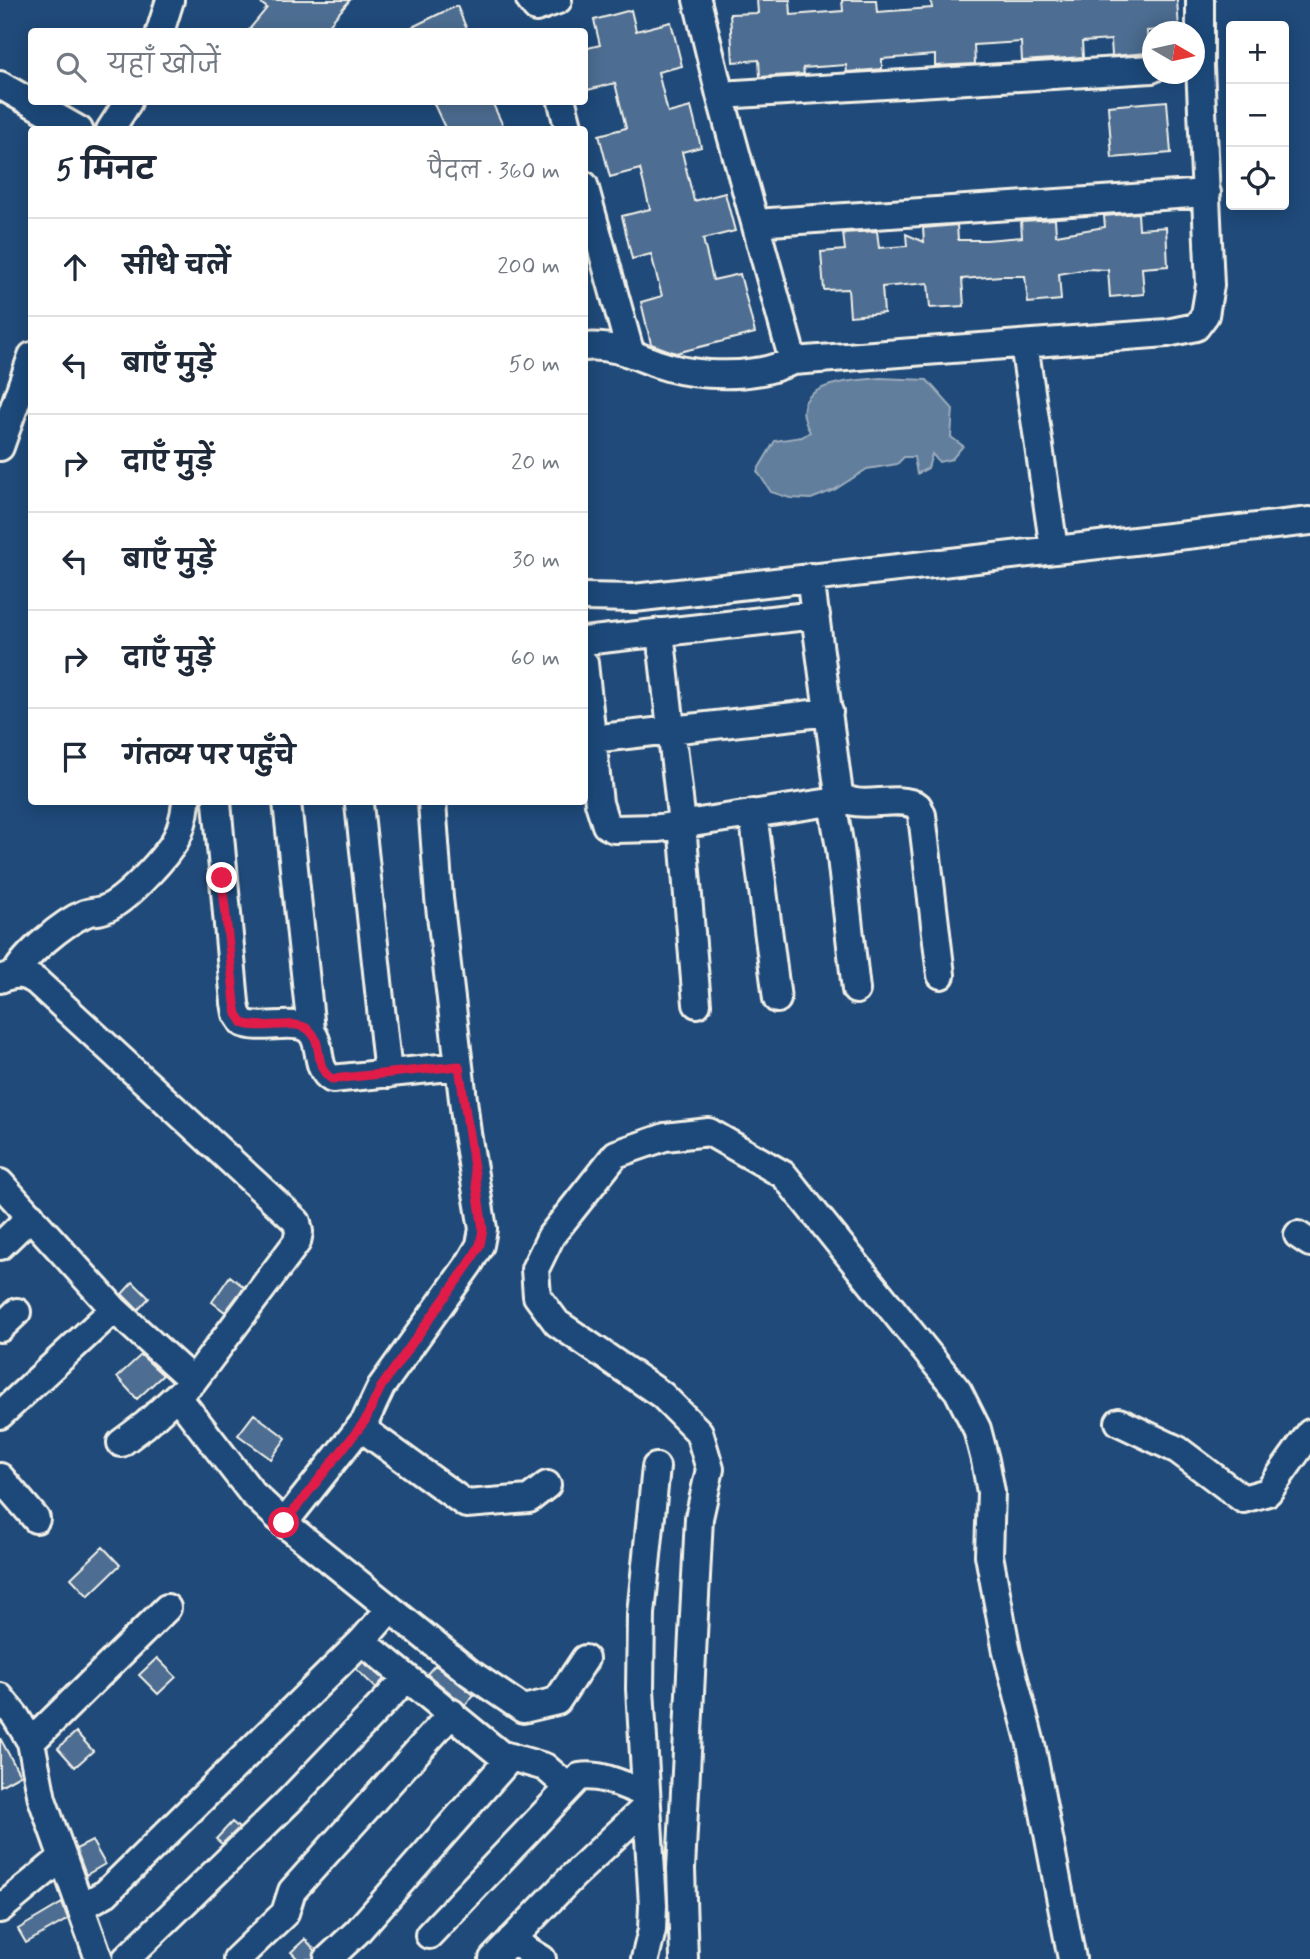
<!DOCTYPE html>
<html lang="hi">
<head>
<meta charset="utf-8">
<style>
  body { margin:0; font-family:Mynerve,"Playpen Sans Deva",sans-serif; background:#f2f2f3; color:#1f2937 }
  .controls { position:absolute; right:21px; top:21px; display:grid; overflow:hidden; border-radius:7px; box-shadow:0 4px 18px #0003 }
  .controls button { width:63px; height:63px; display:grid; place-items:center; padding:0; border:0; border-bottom:2px solid #e0e1e3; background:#fff; color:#1f2937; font:35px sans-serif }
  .compass { position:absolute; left:1142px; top:21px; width:63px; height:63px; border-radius:50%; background:#fff; box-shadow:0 4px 18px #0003; rotate:99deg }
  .stop { position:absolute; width:21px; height:21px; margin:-16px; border:5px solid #e11d48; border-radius:50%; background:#fff }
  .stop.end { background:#e11d48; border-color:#fff; box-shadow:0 2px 7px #0008 }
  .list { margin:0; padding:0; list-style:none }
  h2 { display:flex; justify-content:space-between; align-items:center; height:91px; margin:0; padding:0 28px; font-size:30px }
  h2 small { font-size:23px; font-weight:400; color:#747a83 }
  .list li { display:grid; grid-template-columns:46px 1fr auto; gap:21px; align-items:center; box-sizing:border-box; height:98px; padding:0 28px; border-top:2px solid #e0e1e3 }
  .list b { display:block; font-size:26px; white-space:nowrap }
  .list em { font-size:23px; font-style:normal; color:#747a83 }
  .icon { flex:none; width:38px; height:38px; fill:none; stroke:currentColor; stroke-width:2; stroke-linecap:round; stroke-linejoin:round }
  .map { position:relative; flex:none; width:1310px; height:1959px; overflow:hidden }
  .search { position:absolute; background:#fff; box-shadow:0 4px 18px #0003; left:28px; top:28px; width:560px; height:77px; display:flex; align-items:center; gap:18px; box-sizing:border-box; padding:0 24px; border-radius:7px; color:#747a83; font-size:26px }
  .panel { position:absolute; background:#fff; box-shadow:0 4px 18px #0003; left:28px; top:126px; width:560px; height:679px; border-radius:7px }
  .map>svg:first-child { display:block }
  .water { fill:#627e9d; stroke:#9cacbb; stroke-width:2 }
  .building { fill:#4d6e92; stroke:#f4f1e8; stroke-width:2 }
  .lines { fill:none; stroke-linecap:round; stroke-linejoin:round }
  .minor-casing { stroke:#f4f1e8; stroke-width:32 }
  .minor { stroke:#1f4a7a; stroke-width:26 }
  .route { stroke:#e11d48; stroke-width:9 }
</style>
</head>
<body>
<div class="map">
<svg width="1310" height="1959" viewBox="0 0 1310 1959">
  <rect width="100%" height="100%" fill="#1f4a7a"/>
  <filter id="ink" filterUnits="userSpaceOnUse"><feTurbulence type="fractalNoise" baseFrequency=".0143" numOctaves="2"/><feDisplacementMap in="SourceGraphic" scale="14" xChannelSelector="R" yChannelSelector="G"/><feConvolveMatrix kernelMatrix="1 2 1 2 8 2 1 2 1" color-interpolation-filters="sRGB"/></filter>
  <g filter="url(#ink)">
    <path class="water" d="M880 378 927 380 953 409 951 437 963 446 952 459 939 462 932 454 928 468 917 474 914 457H904L897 464 867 469 834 490 811 499 790 498 771 492 757 471 775 441 802 437 810 432C782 383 849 381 880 378Z"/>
    <path class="building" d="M257 0H350L323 32H247L267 8Z
      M757 0H790L791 15 843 11 842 0H876L877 12 932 8 931 0H1177L1179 29 1147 31 1148 53 1112 56 1111 40 1082 42 1083 57 1022 61 1021 42 974 45 975 64 935 66V55L882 59V69L847 72 846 65 803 68 804 74 760 77 759 60 733 62 730 14 758 13Z
      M457 6 468 32H402L441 13Z
      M631 10 636 31 671 22 682 66 658 72 668 113 691 107 701 147 682 152 694 201 725 193 735 231 703 239 713 280 740 274 755 333 676 353 651 344 641 302 662 296 651 254 632 259 622 216 650 209 640 169 610 177 599 135 626 128 615 83 584 91V49L600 45 594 20Z
      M1167 101 1171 153 1112 158 1108 106Z
      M433 102H492L505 130H446Z
      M1138 213 1139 229 1166 227 1168 266 1142 268 1144 294 1110 297 1108 270 1087 269 1059 274 1061 300 1028 303 1025 276H1001L962 279 964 306 930 308 928 283 882 287 884 313 850 316 848 289 824 290 821 252 845 250 843 233 877 231 879 248 907 246 906 234 924 242 923 228 957 225 958 240H986L1022 237 1021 221 1055 219 1056 235 1105 227 1104 216Z
      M230 1276 244 1287 225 1312 212 1302Z
      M133 1282 149 1298 138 1310 122 1294Z
      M141 1355 163 1375 137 1399 117 1377Z
      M254 1414 286 1438 271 1459 238 1435Z
      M103 1547 120 1565 88 1596 71 1578Z
      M157 1658 176 1677 158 1694 139 1675Z
      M363 1662 384 1679 376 1688 356 1669Z
      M435 1665 474 1695 465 1705 427 1674Z
      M76 1732 93 1751 75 1767 58 1748Z
      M0 1738 20 1775 0 1786Z
      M232 1822 239 1828 222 1844 216 1839Z
      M92 1841 105 1864 86 1875 76 1849Z
      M62 1903 68 1919 26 1943 18 1929Z
      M305 1939 315 1950 313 1959H298L291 1952Z"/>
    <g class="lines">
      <g class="minor-casing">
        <path id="minor" d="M530 0 536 8 558 0
          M697 0 720 95 793 361
          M160 32 170 0
          M0 85 79 130
          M720 95 1152 69
          M562 102 569 130
          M110 130 128 102
          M584 185 630 351
          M755 223 1207 193
          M1024 344 1054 549
          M584 347C612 344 634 355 658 364 689 375 729 377 762 371 772 369 783 365 793 361L1167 333 1196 327 1205 315 1210 285 1200 66V0
          M0 447 32 356
          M810 577 839 794C856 813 895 793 918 806L922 815 941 975
          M584 597 634 598 1310 521
          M660 632 682 824 697 1004
          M584 641 816 615
          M584 663 599 803 606 825 614 829 659 828 844 800
          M592 739 829 712
          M217 802 235 1003 237 1014 243 1023C262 1031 295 1018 309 1030 324 1042 313 1068 332 1079L459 1066
          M287 802 311 1030
          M432 802 439 898 467 1133 483 1229 480 1245 469 1264 381 1387 365 1421 367 1432 466 1504 529 1499 547 1485
          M832 802 840 848 856 990
          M359 804 388 1074
          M753 813 777 999
          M16 973C26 954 63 923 84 914 90 911 98 912 105 909 125 901 158 865 171 847 180 835 185 816 186 802
          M0 979C14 973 23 973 36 981L297 1222 299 1232 297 1242 193 1381 145 1425 121 1443
          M0 1183 114 1309 193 1381
          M1298 1235 1310 1243
          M0 1246 31 1216
          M0 1328 17 1312
          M177 1396 252 1493 284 1523 470 1673 523 1709 557 1701 585 1659
          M0 1415 114 1309
          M1119 1422 1178 1450 1243 1499 1268 1492 1310 1433
          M0 1477 36 1519
          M284 1523 365 1421
          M362 1641 500 1754 545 1767 560 1780 569 1785
          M0 1697 16 1717 31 1742 42 1799 99 1959
          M31 1742 167 1608
          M81 1907 106 1893 362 1641 390 1609
          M0 1909 63 1857
          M429 1935 579 1777C602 1773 625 1786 646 1794
          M511 1940 542 1959
          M126 1959 290 1800 407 1678
          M237 1959 285 1913 292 1891 452 1713
          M328 1959 357 1932 511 1757
          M493 1959 573 1876 647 1806
          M645 1959 652 1930 653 1905 640 1689 641 1614 656 1467
          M684 1959 681 1869 699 1518 710 1469 699 1432 662 1395 557 1323 537 1296 535 1269 551 1236 616 1154 665 1137 709 1132 784 1175 958 1391 977 1429 985 1460 991 1492 989 1555 1007 1652 1031 1744 1072 1959"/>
      </g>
      <use href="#minor" class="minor"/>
    </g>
  </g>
  <g class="lines" filter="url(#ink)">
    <path class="route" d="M222 878 235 1003 237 1014 243 1023C262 1031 295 1018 309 1030 324 1042 313 1068 332 1079L459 1066 483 1229 480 1245 469 1264 381 1387 365 1421 284 1523"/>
  </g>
</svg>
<div class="controls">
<button>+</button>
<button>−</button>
<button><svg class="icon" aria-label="locate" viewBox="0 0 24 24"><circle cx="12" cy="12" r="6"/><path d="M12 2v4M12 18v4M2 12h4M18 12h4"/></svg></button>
</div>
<svg class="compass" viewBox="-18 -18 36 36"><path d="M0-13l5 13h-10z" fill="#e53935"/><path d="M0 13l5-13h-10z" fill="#747a83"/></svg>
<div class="stop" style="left:284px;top:1523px"></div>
<div class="stop end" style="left:222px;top:878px"></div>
<div class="search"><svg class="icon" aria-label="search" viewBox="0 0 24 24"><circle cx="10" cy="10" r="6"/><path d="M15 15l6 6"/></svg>यहाँ खोजें</div>
<section class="panel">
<h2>5 मिनट<small>पैदल · 360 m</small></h2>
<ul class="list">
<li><svg class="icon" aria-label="ahead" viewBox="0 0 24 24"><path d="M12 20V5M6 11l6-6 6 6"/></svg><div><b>सीधे चलें</b></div><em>200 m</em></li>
<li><svg class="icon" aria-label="left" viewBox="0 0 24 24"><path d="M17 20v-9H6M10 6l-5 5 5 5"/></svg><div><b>बाएँ मुड़ें</b></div><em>50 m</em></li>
<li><svg class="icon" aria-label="right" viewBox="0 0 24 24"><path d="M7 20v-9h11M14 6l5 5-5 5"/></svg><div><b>दाएँ मुड़ें</b></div><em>20 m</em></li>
<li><svg class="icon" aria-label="left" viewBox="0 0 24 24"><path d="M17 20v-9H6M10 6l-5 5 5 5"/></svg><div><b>बाएँ मुड़ें</b></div><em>30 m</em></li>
<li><svg class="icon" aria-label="right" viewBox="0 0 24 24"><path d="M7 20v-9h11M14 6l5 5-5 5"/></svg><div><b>दाएँ मुड़ें</b></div><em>60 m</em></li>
<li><svg class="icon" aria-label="arrive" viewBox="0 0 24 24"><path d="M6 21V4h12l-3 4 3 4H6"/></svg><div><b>गंतव्य पर पहुँचे</b></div></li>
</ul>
</section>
</div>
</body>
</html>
